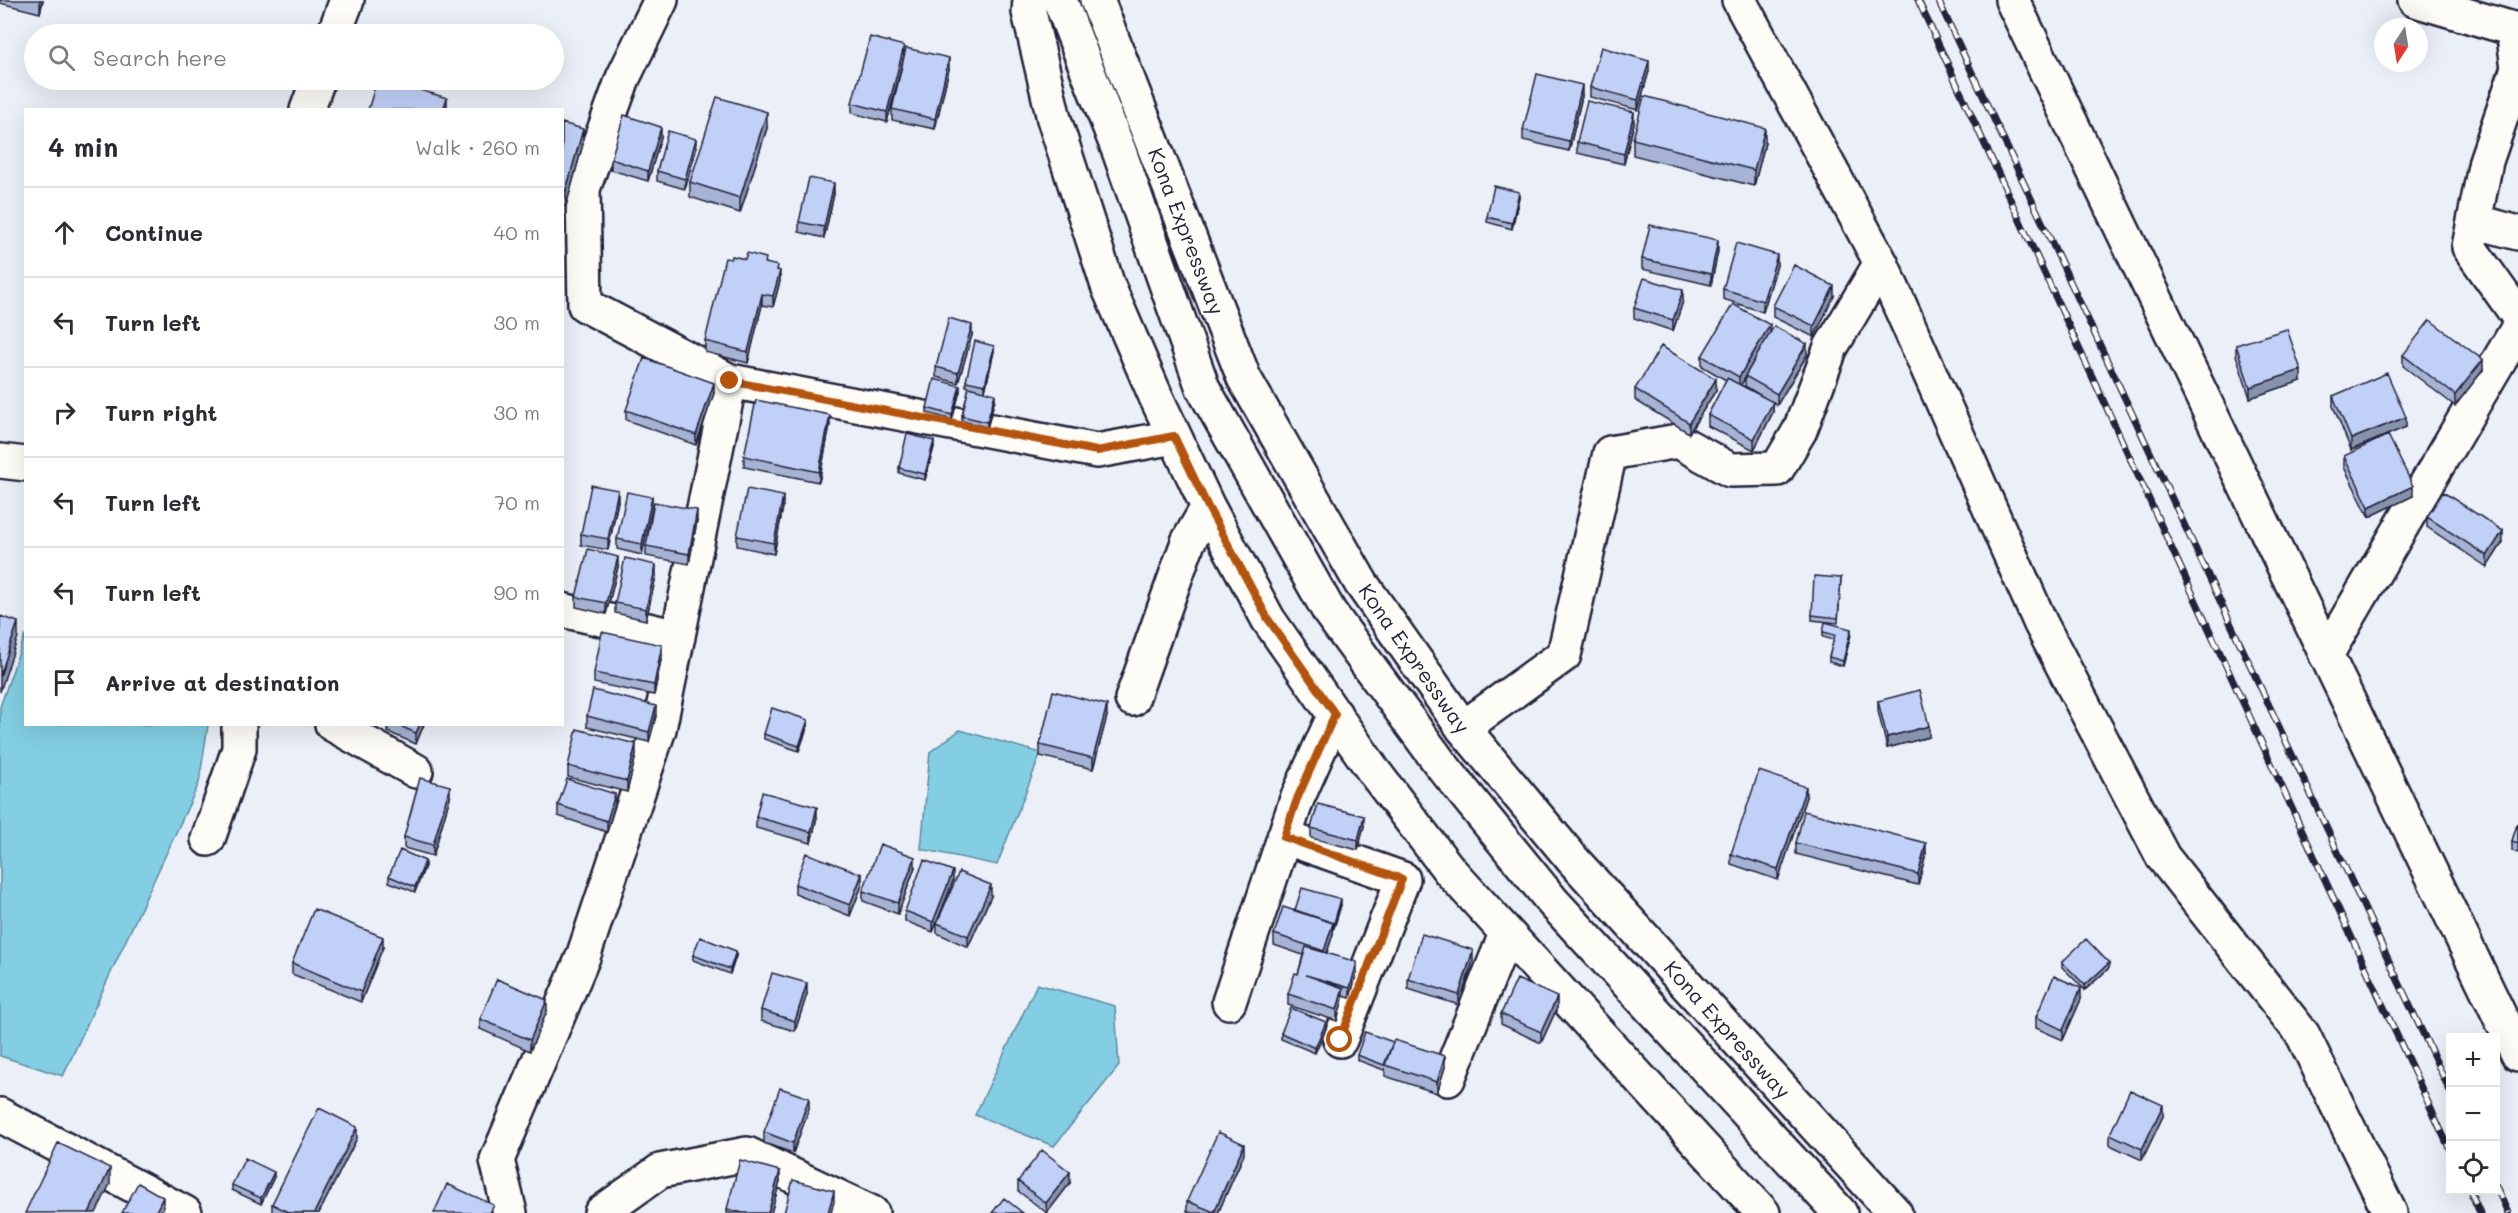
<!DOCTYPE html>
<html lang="en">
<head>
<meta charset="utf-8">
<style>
  body { margin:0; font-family:Mali,sans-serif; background:#f2f2f3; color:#2b2b33 }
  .controls { position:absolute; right:18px; bottom:18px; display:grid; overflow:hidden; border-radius:0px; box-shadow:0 6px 24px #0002 }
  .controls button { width:54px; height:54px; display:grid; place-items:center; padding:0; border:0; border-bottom:2px solid #e1e1e2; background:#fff; color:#2b2b33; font:30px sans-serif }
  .compass { position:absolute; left:2374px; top:18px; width:54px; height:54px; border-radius:50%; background:#fff; box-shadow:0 6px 24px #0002; rotate:192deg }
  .stop { position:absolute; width:18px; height:18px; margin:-14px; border:4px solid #b45309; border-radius:50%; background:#fff }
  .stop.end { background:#b45309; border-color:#fff; box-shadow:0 2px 6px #0008 }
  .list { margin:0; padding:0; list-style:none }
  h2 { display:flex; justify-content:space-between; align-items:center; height:78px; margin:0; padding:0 24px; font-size:26px }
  h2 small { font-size:20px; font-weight:400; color:#7c7c81 }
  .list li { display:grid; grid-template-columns:39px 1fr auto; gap:18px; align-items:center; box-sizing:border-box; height:90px; padding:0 24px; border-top:2px solid #e1e1e2 }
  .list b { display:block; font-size:22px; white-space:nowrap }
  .list em { font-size:20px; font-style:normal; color:#7c7c81 }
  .icon { flex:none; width:33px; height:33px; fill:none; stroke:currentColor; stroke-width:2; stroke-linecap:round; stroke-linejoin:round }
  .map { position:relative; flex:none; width:2518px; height:1213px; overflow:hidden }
  .search { position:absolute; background:#fff; box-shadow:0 6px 24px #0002; left:24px; top:24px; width:540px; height:66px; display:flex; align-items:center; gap:15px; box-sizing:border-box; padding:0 21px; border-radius:33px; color:#7c7c81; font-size:22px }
  .panel { position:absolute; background:#fff; box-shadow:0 6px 24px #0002; left:24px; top:108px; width:540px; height:618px; border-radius:0px }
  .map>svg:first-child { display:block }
  .water { fill:#83cee3; stroke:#5c89a0; stroke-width:1.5 }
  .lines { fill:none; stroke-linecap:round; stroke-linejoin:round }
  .minor-casing { stroke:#22223b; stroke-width:38 }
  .trunk-casing { stroke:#22223b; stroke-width:38 }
  .minor { stroke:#fdfcf7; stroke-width:33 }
  .trunk { stroke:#fdfcf7; stroke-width:33 }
  .rail-casing { stroke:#22223b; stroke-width:7 }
  .rail { stroke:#fdfcf7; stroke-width:4.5; stroke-dasharray:14; stroke-linecap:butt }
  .wall { fill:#a6b3d4; stroke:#22223b; stroke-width:1.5; fill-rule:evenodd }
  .shaded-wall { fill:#8792ad; stroke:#22223b; stroke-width:1.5 }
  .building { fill:#c1d0f7; stroke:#22223b; stroke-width:1.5 }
  .route { stroke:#b45309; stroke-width:8 }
  .labels { text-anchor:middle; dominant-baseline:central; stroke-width:4.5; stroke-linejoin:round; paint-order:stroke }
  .street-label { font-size:21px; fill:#22223b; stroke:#fdfcf7 }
</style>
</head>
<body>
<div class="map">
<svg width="2518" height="1213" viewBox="0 0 2518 1213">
  <rect width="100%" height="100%" fill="#ebeff7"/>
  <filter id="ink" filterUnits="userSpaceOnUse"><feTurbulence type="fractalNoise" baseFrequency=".0167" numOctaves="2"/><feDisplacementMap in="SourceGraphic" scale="12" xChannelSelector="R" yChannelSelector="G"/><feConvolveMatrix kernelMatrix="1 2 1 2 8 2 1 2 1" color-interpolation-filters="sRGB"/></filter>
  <g filter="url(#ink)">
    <path class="water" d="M25 635 26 724 208 725 199 783 63 1076 0 1056V707Z
      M960 730 1041 753 997 865 921 849 930 752Z
      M1037 984 1115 1006 1119 1066 1054 1146 975 1115Z"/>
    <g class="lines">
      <g class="minor-casing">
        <path id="minor" d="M661 0 623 78 583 189 585 305 730 381 1097 451 1174 437
          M1030 0 1029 12 1054 119 1108 286 1156 397 1208 507 1268 619 1375 773 1450 871 1763 1213
          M1739 0 1881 263 2041 624 2163 857 2303 1035 2390 1213
          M2012 0 2518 1054
          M2415 0 2513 29 2518 68 2486 161 2469 247 2518 316
          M334 34 347 0
          M307 110 318 80
          M2474 221 2518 233
          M0 461 26 464
          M562 610 678 637
          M2326 655 2518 328
          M1132 699 1188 542 1208 507
          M332 724 416 771
          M1463 728 1564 655 1610 453 1678 441 1730 470 1777 469 1800 430 1831 347 1881 263
          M1284 837 1403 879 1340 1040
          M208 839 239 749V724
          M1229 1002 1297 799 1335 714
          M1448 1079 1506 934
          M0 1115 185 1213
          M510 1213 497 1160 583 957 659 729 730 381
          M601 1213 660 1171 747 1154 872 1213"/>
      </g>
      <g class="trunk-casing">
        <path id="trunk" d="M1060 0 1119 151 1203 388 1330 613 1440 763 1553 902 1840 1213
          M1097 0 1244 378 1361 583 1463 728 1573 860 1895 1213"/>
      </g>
      <use href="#minor" class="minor"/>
      <use href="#trunk" class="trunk"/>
      <g class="rail-casing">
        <path id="rail" d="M1918 0 2450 1150
          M1938 0 2450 1091
          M2496 1186 2508 1213
          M2470 1190 2480 1213"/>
      </g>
      <use href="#rail" class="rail"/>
    </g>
    <path class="wall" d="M0 0H43L40 13 0 3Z
      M904 55 949 69 935 129 892 120V109L901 67 887 122 852 113V103Z
      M1649 71 1638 110 1590 97V87Z
      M1582 96 1569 151 1523 140V130Z
      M562 123 583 144 566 206 562 205Z
      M1634 123 1624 164 1577 153V142Z
      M767 128 740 213 690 197V182Z
      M661 137 648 181 611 170V159Z
      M1633 139 1765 143 1754 186 1633 155Z
      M696 150 685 189 657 181V171Z
      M834 194 824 238 799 232V222Z
      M1519 197 1512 229 1487 222V217Z
      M1718 251 1711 285 1642 269V259Z
      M731 259H745L766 263 778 270 780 281 773 307 762 305 748 363 705 352V341Z
      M1777 265 1763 312 1723 299V289Z
      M1834 296 1814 337 1773 317V306Z
      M1683 301 1673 331 1634 318V308Z
      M1770 333 1807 355 1777 405 1773 402V412L1754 450 1708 426V415L1726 380 1702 366V356ZM1745 378V386L1763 397 1741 385Z
      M972 335 958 383 936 377V367Z
      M2236 345 2301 381 2250 398 2236 355Z
      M994 351 985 391 995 399 987 428 962 421V416L969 387 966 386V381Z
      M2403 355 2483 370 2455 406 2403 366Z
      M1635 389 1716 390 1689 433 1635 400Z
      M960 391 952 420 927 413V408Z
      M714 393 696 445 626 420V410Z
      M2333 396 2406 427 2351 450 2333 406Z
      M830 425 819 482 744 467V456Z
      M934 447 925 480 899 473V468Z
      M2344 456 2413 496 2369 517 2344 467Z
      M652 497 642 555 617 549V539Z
      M618 501 608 550 581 545V534Z
      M783 507 774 554 737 546V536Z
      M2427 517 2503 542 2487 567 2427 527Z
      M697 521 689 564 646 556V546Z
      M618 567 606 614 576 607V597Z
      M656 576 646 620 615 613V603Z
      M1841 578 1838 623 1812 620V615Z
      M1823 632 1851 634 1843 666 1829 662V657L1834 640 1823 637Z
      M662 655 654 695 594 683V673Z
      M1878 701 1929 737 1887 748 1878 711Z
      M587 716H656L649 742 587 727Z
      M1107 716 1093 769 1040 756V745Z
      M388 724H424L416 744 388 732Z
      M808 725 799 751 764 739V734Z
      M636 755 627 792 568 777V766Z
      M450 797 433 856 404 848V837Z
      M1806 797 1778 880 1731 864V854Z
      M615 804 607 832 558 816V805Z
      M756 817H817L811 843 756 828Z
      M2518 822V853L2512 851V841Z
      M1364 826 1358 850 1311 838V828Z
      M1796 843 1926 853 1918 885 1796 854Z
      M425 866 415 892 389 882V876Z
      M915 867 898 914 863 901V891Z
      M953 881 933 932 905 921V911Z
      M795 884 862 885 850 916 795 894Z
      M991 896 968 947 937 933V923Z
      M1341 905 1334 928H1333V934L1327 953 1357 972 1350 998 1343 996 1337 1021 1288 1005V994L1298 974 1303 955 1274 945V934L1295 910Z
      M383 947 361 1002 292 974V963Z
      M693 955 736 956 730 974 693 960Z
      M1473 961 1459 1005 1408 989V979Z
      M2062 962 2109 968 2085 990 2062 967Z
      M807 994 795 1031 761 1021V1010Z
      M2081 999 2063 1040 2036 1028V1017Z
      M1557 1008 1541 1043 1501 1024V1014Z
      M547 1011 530 1051 480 1029V1019Z
      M1326 1028 1315 1053 1281 1039V1033Z
      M1357 1055 1445 1067 1437 1093 1385 1076V1068L1384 1070 1357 1060Z
      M809 1109 793 1153 764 1143V1132Z
      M2163 1116 2142 1160 2110 1145V1134Z
      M357 1138 319 1213H272V1204Z
      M1244 1154 1218 1213H1191L1187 1211V1201Z
      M274 1177 261 1204 232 1190V1185Z
      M780 1181 771 1213H727V1209Z
      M1018 1181 1070 1183 1047 1213 1018 1191Z"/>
    <path class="shaded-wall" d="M40 0H43L40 13Z
      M904 46V56L887 122V112Z
      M949 58V69L935 129V119Z
      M1649 61V71L1638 110V100Z
      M1582 85V96L1569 151V141Z
      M447 98V108L446 110H443Z
      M767 112V128L740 213V198Z
      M1634 112V123L1624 164V154Z
      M661 127V137L648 181V171Z
      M1765 128V143L1754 186V170Z
      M583 129V144L566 206V190Z
      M696 139V150L685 189V179Z
      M834 183V194L824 238V227Z
      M1519 192V197L1512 229V223Z
      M1718 240V251L1711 285V274Z
      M1777 255V265L1763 312V301Z
      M780 271V281L773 307V296Z
      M1834 286V296L1814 337V326Z
      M1683 290V301L1673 331V320Z
      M762 294V305L748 363V352Z
      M972 325V335L958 383V373Z
      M1770 325V335L1745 376V378L1739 388V377Z
      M1807 344V355L1777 405V394Z
      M994 346V351L985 391V385Z
      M2483 360V370L2455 406V395Z
      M2301 370V381L2250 398V387Z
      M1716 379V390L1689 433V423Z
      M714 383V393L696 445V435Z
      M960 386V391L952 420V415Z
      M995 394V399L987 428V422Z
      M1773 402V412L1754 450V439Z
      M830 415V425L819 482V472Z
      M2406 417V427L2351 450V439Z
      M934 441V447L925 480V474Z
      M2413 486V496L2369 517V507Z
      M618 490V501L608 550V539Z
      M783 496V507L774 554V543Z
      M652 497V508L642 555V544Z
      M697 510V521L689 564V554Z
      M2503 531V542L2487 567V556Z
      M618 557V567L606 614V603Z
      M656 565V576L646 620V609Z
      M18 622V637L0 692V676Z
      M1851 629V634L1843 666V661Z
      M662 645V655L654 695V685Z
      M1107 705V716L1093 769V758Z
      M656 706V716L649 742V732Z
      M808 720V725L799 751V746Z
      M420 724H424L416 744V733Z
      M1929 726V737L1887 748V737Z
      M636 744V755L627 792V781Z
      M450 786V797L433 856V845Z
      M1806 787V797L1778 880V869Z
      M615 794V804L607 832V821Z
      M817 807V817L811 843V832Z
      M1364 816V826L1358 850V840Z
      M1926 843V853L1918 885V874Z
      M915 857V867L898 914V903Z
      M425 861V866L415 892V887Z
      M953 871V881L933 932V922Z
      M862 874V885L850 916V905Z
      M991 885V896L968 947V936Z
      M1341 899V905L1334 928V923Z
      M1333 923V934L1324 961V951Z
      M383 937V947L361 1002V992Z
      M1473 950V961L1459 1005V995Z
      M736 951V956L730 974V969Z
      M1357 962V972L1350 998V988Z
      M2109 963V968L2085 990V985Z
      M807 983V994L795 1031V1021Z
      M1343 988V999L1337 1021V1010Z
      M2081 988V999L2063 1040V1030Z
      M1557 997V1008L1541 1043V1032Z
      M547 1000V1011L530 1051V1040Z
      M1326 1022V1028L1315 1053V1048Z
      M1445 1056V1067L1437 1093V1082Z
      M809 1098V1109L793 1153V1143Z
      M2163 1105V1116L2142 1160V1149Z
      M357 1127V1138L319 1213H314Z
      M1244 1144V1154L1218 1213H1214Z
      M110 1168V1184L96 1213H89Z
      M780 1171V1181L771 1213H768Z
      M274 1172V1177L261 1204V1198Z
      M1070 1172V1183L1047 1213 1046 1203Z
      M834 1191V1202L831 1213H828Z
      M163 1197V1208L160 1213H155Z"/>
    <path class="building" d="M870 37 904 46 887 112 852 103Z
      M1601 47 1649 61 1638 100 1590 87Z
      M906 48 949 58 935 119 892 109Z
      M1537 74 1582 85 1569 141 1523 130Z
      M377 80H386L447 98 443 110H368Z
      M1644 96 1765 128 1754 170 1633 139Z
      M717 97 767 112 740 198 690 182Z
      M1587 101 1634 112 1624 154 1577 142Z
      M624 115 661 127 648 171 611 159Z
      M562 123 583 129 566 190 562 189Z
      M668 131 696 139 685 179 657 171Z
      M809 178 834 183 824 227 799 222Z
      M1494 186 1519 192 1512 223 1487 217Z
      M1650 225 1718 240 1711 274 1642 259Z
      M1736 243 1777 255 1763 301 1723 289Z
      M747 253 766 258 765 263 778 266 777 270 780 271 773 296 762 294 748 352 705 341 725 258 731 259 732 256 745 259Z
      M1794 265 1834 286 1814 326 1773 306Z
      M1644 278 1683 290 1673 320 1634 308Z
      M1733 304 1770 325 1739 377 1702 356Z
      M949 318 972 325 958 373 936 367Z
      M2430 320 2483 360 2455 395 2403 355Z
      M1774 326 1807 344 1777 394 1745 376Z
      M2287 329 2301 370 2250 387 2236 345Z
      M975 341 994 346 985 385 966 381Z
      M1661 346 1716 379 1689 423 1635 389Z
      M644 358 714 383 696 435 626 410Z
      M2387 373 2406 417 2351 439 2333 396Z
      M1727 378 1773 402 1754 439 1708 415Z
      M934 379 960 386 952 415 927 408Z
      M969 387 995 394 987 422 962 416Z
      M756 400 830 415 819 472 744 456Z
      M907 434 934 441 925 474 899 468Z
      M2388 435 2413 486 2369 507 2344 456Z
      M591 485 618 490 608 539 581 534Z
      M747 489 783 496 774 543 737 536Z
      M627 492 652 497 642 544 617 539Z
      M2443 492 2503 531 2487 556 2427 517Z
      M654 502 697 510 689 554 646 546Z
      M588 549 618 557 606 603 576 597Z
      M625 558 656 565 646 609 615 603Z
      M1814 576 1841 578 1838 618 1812 615Z
      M0 616 18 622 0 676Z
      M1825 622 1851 629 1843 661 1829 657 1835 635 1823 632Z
      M602 632 662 645 654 685 594 673Z
      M593 690 656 706 649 732 587 716Z
      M1920 690 1929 726 1887 737 1878 701Z
      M1053 691 1107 705 1093 758 1040 745Z
      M772 708 808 720 799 746 764 734Z
      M395 724H420L416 733Z
      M577 729 636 744 627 781 568 766Z
      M1759 771 1806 787 1778 869 1731 854Z
      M420 778 450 786 433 845 404 837Z
      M567 779 615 794 607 821 558 805Z
      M762 792 817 807 811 832 756 817Z
      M1318 804 1364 816 1358 840 1311 828Z
      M1804 811 1926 843 1918 874 1796 843Z
      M2518 822V843L2512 841Z
      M880 844 915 857 898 903 863 891Z
      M400 850 425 861 415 887 389 876Z
      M806 853 862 874 850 905 795 884Z
      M924 860 953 871 933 922 905 911Z
      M959 872 991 885 968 936 937 923Z
      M1302 888 1341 899 1334 923 1295 910Z
      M1283 907 1333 923 1324 951 1274 934Z
      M314 909 383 937 361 992 292 963Z
      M1422 934 1473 950 1459 995 1408 979Z
      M700 937 736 951 730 969 693 955Z
      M2086 939 2109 963 2085 985 2062 962Z
      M1306 947 1357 962 1350 988 1306 975 1343 988 1337 1010 1288 994 1295 973 1298 974Z
      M772 973 807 983 795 1021 761 1010Z
      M2054 976 2081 988 2063 1030 2036 1017Z
      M497 979 547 1000 530 1040 480 1019Z
      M1517 979 1557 997 1541 1032 1501 1014Z
      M1291 1008 1326 1022 1315 1048 1281 1033Z
      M1365 1032 1393 1042 1384 1065 1357 1055Z
      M1394 1040 1445 1056 1437 1082 1385 1065Z
      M780 1088 809 1098 793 1143 764 1132Z
      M2130 1090 2163 1105 2142 1149 2110 1134Z
      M319 1108 357 1127 314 1213H290L272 1204Z
      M1218 1132 1244 1144 1214 1212 1187 1201Z
      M58 1143 110 1168 89 1213H25Z
      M1042 1150 1070 1172 1046 1203 1018 1181Z
      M245 1158 274 1172 261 1198 232 1185Z
      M740 1160 780 1171 768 1213H743L727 1209Z
      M793 1180 834 1191 828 1213H784Z
      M138 1183 163 1197 155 1213H122Z
      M447 1184 494 1205 490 1213H434Z
      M1004 1198 1023 1213H992Z"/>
  </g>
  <g class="lines" filter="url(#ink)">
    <path class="route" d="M730 381 1097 451 1174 436 1208 507 1268 619 1335 714 1297 799 1284 837 1402 879 1340 1040"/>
  </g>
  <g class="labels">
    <g class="street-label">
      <text transform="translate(1187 231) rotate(69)">Kona Expressway</text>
      <text transform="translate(1415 658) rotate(55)">Kona Expressway</text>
      <text transform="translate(1728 1029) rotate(48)">Kona Expressway</text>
    </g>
  </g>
</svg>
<div class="controls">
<button>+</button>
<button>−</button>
<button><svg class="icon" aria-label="locate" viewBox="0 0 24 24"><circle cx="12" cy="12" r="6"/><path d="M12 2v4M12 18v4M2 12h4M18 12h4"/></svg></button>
</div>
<svg class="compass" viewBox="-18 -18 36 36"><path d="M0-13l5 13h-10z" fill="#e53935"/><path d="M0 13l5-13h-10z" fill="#7c7c81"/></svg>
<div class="stop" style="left:1340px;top:1040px"></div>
<div class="stop end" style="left:730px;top:381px"></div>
<div class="search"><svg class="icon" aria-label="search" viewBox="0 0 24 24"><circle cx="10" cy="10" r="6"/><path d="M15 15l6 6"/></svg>Search here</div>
<section class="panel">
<h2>4 min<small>Walk · 260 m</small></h2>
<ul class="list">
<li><svg class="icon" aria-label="ahead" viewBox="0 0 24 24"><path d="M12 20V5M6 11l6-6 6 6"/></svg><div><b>Continue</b></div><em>40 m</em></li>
<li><svg class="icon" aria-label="left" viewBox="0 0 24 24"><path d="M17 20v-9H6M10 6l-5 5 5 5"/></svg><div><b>Turn left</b></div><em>30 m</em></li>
<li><svg class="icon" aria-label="right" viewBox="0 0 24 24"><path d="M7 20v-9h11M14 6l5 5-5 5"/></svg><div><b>Turn right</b></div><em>30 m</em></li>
<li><svg class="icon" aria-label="left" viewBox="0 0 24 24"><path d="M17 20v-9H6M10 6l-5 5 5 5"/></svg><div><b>Turn left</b></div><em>70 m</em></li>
<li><svg class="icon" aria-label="left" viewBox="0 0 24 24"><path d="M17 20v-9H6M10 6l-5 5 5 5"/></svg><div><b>Turn left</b></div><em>90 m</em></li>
<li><svg class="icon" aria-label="arrive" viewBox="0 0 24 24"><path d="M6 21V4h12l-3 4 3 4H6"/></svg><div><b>Arrive at destination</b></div></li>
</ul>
</section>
</div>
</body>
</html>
